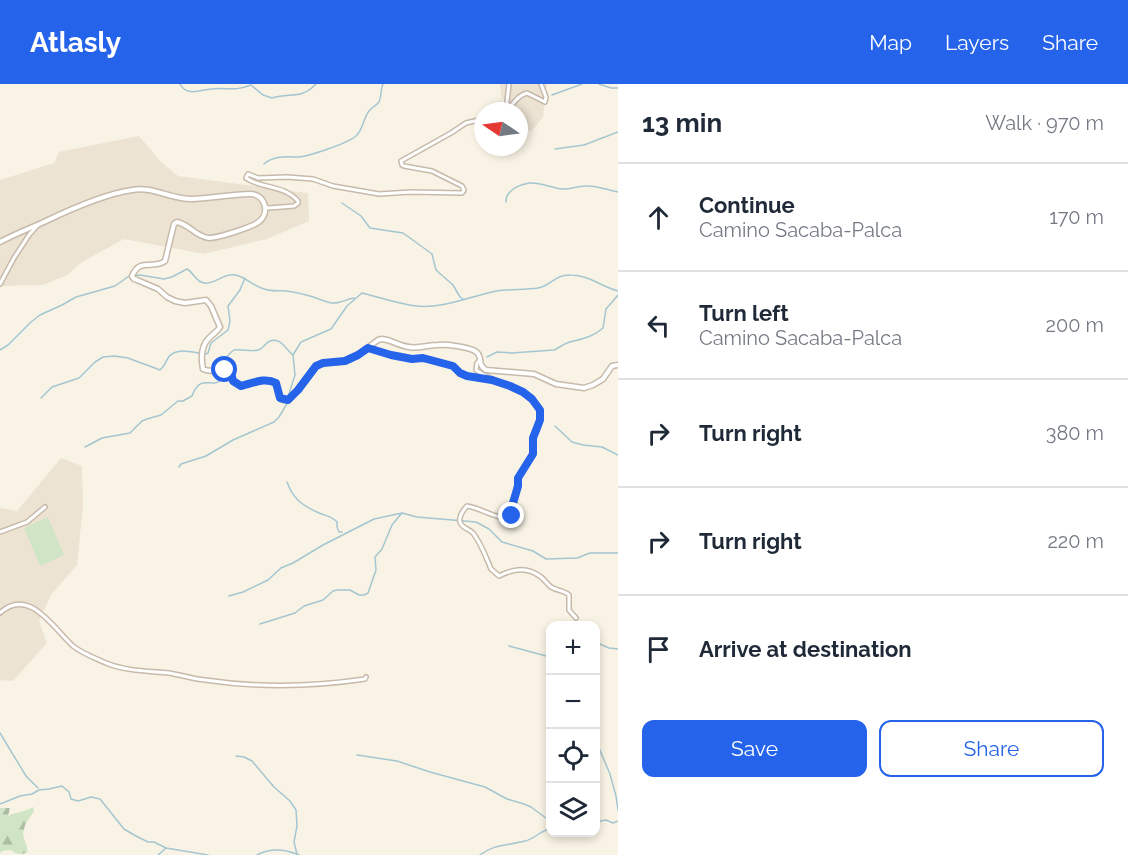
<!DOCTYPE html>
<html lang="en">
<head>
<meta charset="utf-8">
<style>
  body { margin:0; font-family:Raleway,sans-serif; background:#f6f6f7; color:#1f2937 }
  .controls { position:absolute; right:18px; bottom:18px; display:grid; overflow:hidden; border-radius:12px; box-shadow:0 3px 9px #0003 }
  .controls button { width:54px; height:54px; display:grid; place-items:center; padding:0; border:0; border-bottom:2px solid #e0e1e3; background:#fff; color:#1f2937; font:30px sans-serif }
  .compass { position:absolute; left:474px; top:18px; width:54px; height:54px; border-radius:50%; background:#fff; box-shadow:0 3px 9px #0003; rotate:283deg }
  .stop { position:absolute; width:18px; height:18px; margin:-14px; border:4px solid #2563eb; border-radius:50%; background:#fff }
  .stop.end { background:#2563eb; border-color:#fff; box-shadow:0 2px 6px #0008 }
  .list { margin:0; padding:0; list-style:none }
  h2 { display:flex; justify-content:space-between; align-items:center; height:78px; margin:0; padding:0 24px; font-size:26px }
  h2 small { font-size:20px; font-weight:400; color:#747a83 }
  .list li { display:grid; grid-template-columns:39px 1fr auto; gap:18px; align-items:center; box-sizing:border-box; height:108px; padding:0 24px; border-top:2px solid #e0e1e3 }
  .list b { display:block; font-size:22px; white-space:nowrap }
  .list p { margin:0; font-size:20px; white-space:nowrap; color:#747a83 }
  .list em { font-size:20px; font-style:normal; color:#747a83 }
  .actions { display:flex; gap:12px; padding:18px 24px }
  .actions a { flex:1; padding:14px 0; border:2px solid #2563eb; border-radius:12px; text-align:center; font-size:21px; color:#2563eb }
  .actions .main { background:#2563eb; color:#fff }
  .icon { flex:none; width:33px; height:33px; fill:none; stroke:currentColor; stroke-width:2; stroke-linecap:round; stroke-linejoin:round }
  .map { position:relative; flex:none; width:618px; height:771px; overflow:hidden }
  header { display:flex; align-items:center; gap:36px; box-sizing:border-box; height:84px; padding:0 30px; background:#2563eb; color:#fff }
  header strong { font-size:28px }
  nav { display:flex; gap:33px; margin-inline-start:auto; font-size:21px }
  main { display:flex }
  aside { flex:1; background:#fff }
  .map>svg:first-child { display:block }
  .residential { fill:#ede3d3 }
  .forest { fill:url(#forest-firs) }
  .park { fill:#d0e5c6 }
  .lines { fill:none; stroke-linecap:round; stroke-linejoin:round }
  .stream { stroke:#a4c6d1; stroke-width:1.5 }
  .minor-casing { stroke:#c7baab; stroke-width:6 }
  .tertiary-casing { stroke:#c7baab; stroke-width:7 }
  .minor { stroke:#fff; stroke-width:3 }
  .tertiary { stroke:#fff; stroke-width:4 }
  .route { stroke:#2563eb; stroke-width:8 }
</style>
</head>
<body>
<header>
<strong>Atlasly</strong>
<nav><a>Map</a><a>Layers</a><a>Share</a></nav>
</header>
<main>
<div class="map">
<svg width="618" height="771" viewBox="0 0 618 771">
  <defs>
    <pattern id="forest-firs" width="22" height="20" patternUnits="userSpaceOnUse" patternTransform="scale(1.5)"><rect width="22" height="20" fill="#d0e5c6"/><path d="M5 1l3.5 6h-7zM16 11l3.5 6h-7z" fill="#adbda3"/></pattern>
  </defs>
  <rect width="100%" height="100%" fill="#f9f3e5"/>
  <path class="residential" d="M500 0H547L543 33 531 48 519 34V27H514L501 12Z
    M139 52 160 77 178 92 308 109 309 137 267 155 204 170 124 155 82 178 67 191 43 201 0 202V96L54 79 59 68Z
    M61 374 82 382 83 422 77 481 51 511 39 537 47 559 13 597 0 596V424L17 427Z"/>
  <path class="forest" d="M33 723 34 727 25 741 23 750 28 768C21 771 17 771 11 766L3 767 0 769V724H10L8 732C16 728 24 728 33 723Z"/>
  <path class="park" d="M48 433 64 471 40 482 24 444Z"/>
  <g class="lines">
    <path class="stream" d="M180 0C187 13 200 6 211 5 228 3 233 8 251 1L263 11 272 14C290 8 301 16 316 0
      M599 0 611 4H618
      M552 11 582 0
      M555 65 584 61 618 48
      M264 80C274 71 287 73 299 73 310 72 348 59 356 52 363 46 363 35 369 27 372 23 376 22 379 18 382 12 380 6 383 0
      M506 118C506 106 519 101 529 99 540 98 552 104 562 105 570 106 577 102 585 102 596 101 607 106 618 108
      M342 119 361 132 370 144 403 149 428 167 432 170 436 186 453 201 460 213 463 215
      M0 266 8 261 31 238 40 231 62 221 76 213 115 202 129 192 140 191 164 195 172 193 187 185C194 189 196 198 204 199 215 201 223 189 235 191 246 193 253 202 264 205 272 208 279 206 287 207 294 208 303 210 310 212 317 214 324 218 332 219 340 220 346 215 354 214
      M487 273 497 268 512 269 554 266C559 264 562 261 567 259 580 255 592 254 603 244L606 225 618 211
      M288 313 295 291 293 271 301 258 331 245 347 222 362 209C379 213 398 220 416 222 444 225 470 212 497 207 510 205 524 206 538 204 551 202 555 190 571 191 589 191 602 203 618 207
      M41 314 52 303 79 294 95 278 103 273 114 272 128 274 160 286C165 282 165 279 168 274 175 262 194 269 206 270L208 269 211 259 228 246 230 237 228 222 240 206 245 194
      M555 342 572 358 583 361 602 363 618 371
      M85 363 102 354 130 349 142 337 147 335 161 331 178 317H183L192 312C201 288 212 306 222 295 230 285 219 276 234 266 241 265 254 268 258 266 263 265 265 259 270 257 281 253 286 266 293 271
      M179 383 181 380 206 372 233 356 274 338 279 333 288 318
      M287 398C293 415 303 422 319 429 326 432 332 432 337 438V443L339 448H342
      M229 512 243 508 268 496 281 484 293 479 323 461 374 435 402 429 417 433 476 438 489 445 502 458 533 467 546 475 577 474 590 469H618
      M260 540 295 529 304 522 323 516 333 507 337 506H350L359 511H364L368 509 376 486 375 473 382 465 392 441 401 430
      M600 560 609 564 618 565
      M509 562 550 573
      M0 649 26 692 38 704
      M596 657 610 690 616 712 618 726
      M357 671 397 677 430 688 485 703 507 715 524 720 531 723 550 737
      M236 672 244 673 252 677 274 703 290 717 296 726 297 742 294 758 297 770
      M0 720 20 712 32 710 39 706 49 705 62 702 69 708 71 715 78 717 91 713 100 715 124 745 136 752 148 758H154L166 764 208 771
      M596 738 606 736 613 739 618 737
      M158 771 166 764
      M257 771C270 764 285 765 299 771
      M480 771C496 759 507 762 525 757 535 755 541 746 550 745"/>
    <g class="minor-casing">
      <path id="minor" d="M506 27 509 0
        M508 27C512 20 519 11 527 9L545 18 546 13 541 0
        M265 123 269 124 294 122 298 119V117C283 100 261 105 246 94L248 90 258 94 287 93 313 95 333 102 379 110 411 108 462 109 464 106 462 102 432 87 404 82 402 81 401 77 451 49 466 39 483 35
        M0 200 14 174 29 151 37 142
        M368 264 391 271 412 275 423 274 432 276 453 282 460 289 467 292 489 295
        M480 276 477 279 476 286C497 302 529 302 541 329L538 344 533 354V370L518 394 517 402 513 419 515 426 513 432C499 438 482 424 467 422 463 426 457 435 461 440 463 444 469 445 473 449 481 459 486 473 491 485L499 492C513 485 527 482 541 493 545 496 547 500 551 503 557 507 564 506 569 511V526L576 534
        M0 448 27 438 45 423
        M0 529C29 502 54 545 73 562 83 570 95 574 106 579 125 587 148 587 169 589 181 591 193 595 205 596 259 604 311 603 365 595L366 593"/>
    </g>
    <g class="tertiary-casing">
      <path id="tertiary" d="M0 158C15 150 31 144 46 137 71 125 105 110 132 106 153 102 170 115 191 115 210 115 230 110 250 110 266 110 271 131 257 139 249 144 218 154 209 154 196 153 189 140 177 138L174 140 165 177C153 186 140 173 132 192L134 195 137 196 158 205 167 213 175 217 185 219 206 216 211 222 220 243C217 248 213 250 209 254 201 262 201 275 203 285 212 290 222 283 231 288L233 297 241 302C253 299 265 293 276 299L280 314 284 316H288L298 306 316 282 323 279 345 277 358 271 378 256 382 255C392 256 399 262 409 263 418 265 428 261 438 261 447 260 467 263 475 267 484 272 476 280 486 286L534 290 556 300 584 304 593 301 603 295 612 282 618 281"/>
    </g>
    <use href="#minor" class="minor"/>
    <use href="#tertiary" class="tertiary"/>
  </g>
  <g class="lines">
    <path class="route" d="M225 286 231 288 233 297 241 302C253 299 265 293 276 299L280 314 288 316 298 306 316 282 323 279 345 277 358 271 368 264 391 271 412 275 423 274 453 282 460 289 467 292 492 296 510 302 523 308 532 315 540 326V336L533 354V370L518 394V402L513 419 515 426 512 432"/>
  </g>
</svg>
<div class="controls">
<button>+</button>
<button>−</button>
<button><svg class="icon" aria-label="locate" viewBox="0 0 24 24"><circle cx="12" cy="12" r="6"/><path d="M12 2v4M12 18v4M2 12h4M18 12h4"/></svg></button>
<button><svg class="icon" aria-label="layers" viewBox="0 0 24 24"><path d="M12 4l9 5-9 5-9-5zM3 14l9 5 9-5"/></svg></button>
</div>
<svg class="compass" viewBox="-18 -18 36 36"><path d="M0-13l5 13h-10z" fill="#e53935"/><path d="M0 13l5-13h-10z" fill="#747a83"/></svg>
<div class="stop" style="left:225px;top:286px"></div>
<div class="stop end" style="left:512px;top:432px"></div>
</div>
<aside>
<h2>13 min<small>Walk · 970 m</small></h2>
<ul class="list">
<li><svg class="icon" aria-label="ahead" viewBox="0 0 24 24"><path d="M12 20V5M6 11l6-6 6 6"/></svg><div><b>Continue</b><p>Camino Sacaba-Palca</p></div><em>170 m</em></li>
<li><svg class="icon" aria-label="left" viewBox="0 0 24 24"><path d="M17 20v-9H6M10 6l-5 5 5 5"/></svg><div><b>Turn left</b><p>Camino Sacaba-Palca</p></div><em>200 m</em></li>
<li><svg class="icon" aria-label="right" viewBox="0 0 24 24"><path d="M7 20v-9h11M14 6l5 5-5 5"/></svg><div><b>Turn right</b></div><em>380 m</em></li>
<li><svg class="icon" aria-label="right" viewBox="0 0 24 24"><path d="M7 20v-9h11M14 6l5 5-5 5"/></svg><div><b>Turn right</b></div><em>220 m</em></li>
<li><svg class="icon" aria-label="arrive" viewBox="0 0 24 24"><path d="M6 21V4h12l-3 4 3 4H6"/></svg><div><b>Arrive at destination</b></div></li>
</ul>
<div class="actions"><a class="main">Save</a><a>Share</a></div>
</aside>
</main>
</body>
</html>
